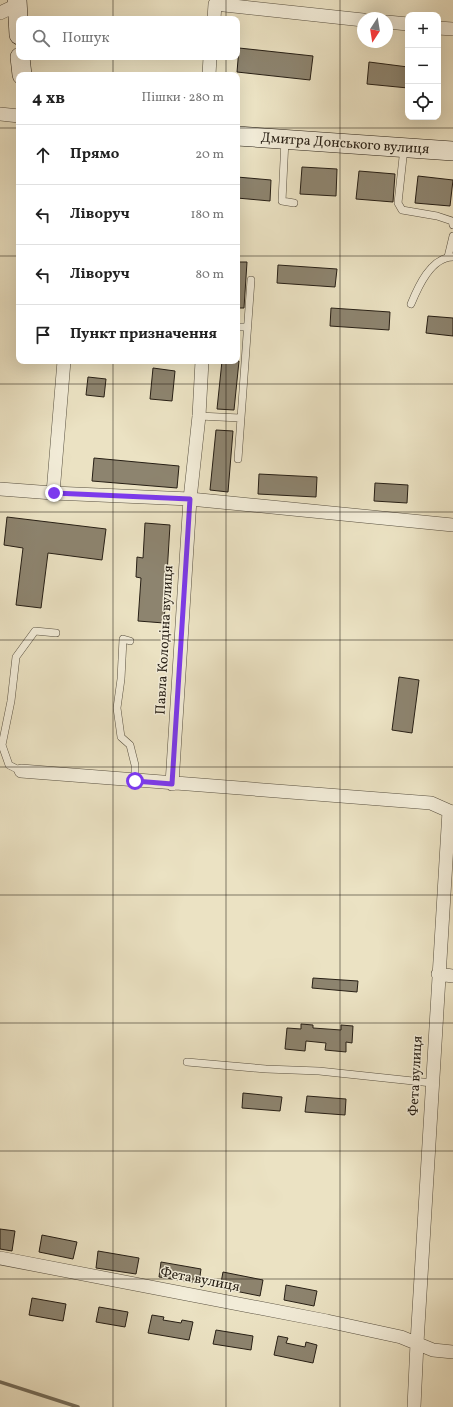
<!DOCTYPE html>
<html lang="uk">
<head>
<meta charset="utf-8">
<style>
  body { margin:0; font-family:Vollkorn,serif; background:#f6f6f6; color:#222 }
  .controls { position:absolute; right:12px; top:12px; display:grid; overflow:hidden; border-radius:8px; box-shadow:0 4px 16px #0002 }
  .controls button { width:36px; height:36px; display:grid; place-items:center; padding:0; border:0; border-bottom:1px solid #e0e0e0; background:#fff; color:#222; font:20px sans-serif }
  .compass { position:absolute; left:357px; top:12px; width:36px; height:36px; border-radius:50%; background:#fff; box-shadow:0 4px 16px #0002; rotate:192deg }
  .stop { position:absolute; width:12px; height:12px; margin:-9px; border:3px solid #7c3aed; border-radius:50%; background:#fff }
  .stop.end { background:#7c3aed; border-color:#fff; box-shadow:0 1px 4px #0008 }
  .list { margin:0; padding:0; list-style:none }
  h2 { display:flex; justify-content:space-between; align-items:center; height:52px; margin:0; padding:0 16px; font-size:17px }
  h2 small { font-size:13px; font-weight:400; color:#767676 }
  .list li { display:grid; grid-template-columns:26px 1fr auto; gap:12px; align-items:center; box-sizing:border-box; height:60px; padding:0 16px; border-top:1px solid #e0e0e0 }
  .list b { display:block; font-size:15px; white-space:nowrap }
  .list em { font-size:13px; font-style:normal; color:#767676 }
  .icon { flex:none; width:22px; height:22px; fill:none; stroke:currentColor; stroke-width:2; stroke-linecap:round; stroke-linejoin:round }
  .map { position:relative; flex:none; width:453px; height:1407px; overflow:hidden }
  .search { position:absolute; background:#fff; box-shadow:0 4px 16px #0002; left:16px; top:16px; width:224px; height:44px; display:flex; align-items:center; gap:10px; box-sizing:border-box; padding:0 14px; border-radius:8px; color:#767676; font-size:15px }
  .panel { position:absolute; background:#fff; box-shadow:0 4px 16px #0002; left:16px; top:72px; width:224px; height:292px; border-radius:8px }
  .map>svg:first-child { display:block }
  .lines { fill:none; stroke-linecap:round; stroke-linejoin:round }
  .stream { stroke:#746c5a; stroke-width:3.5 }
  .building { fill:#8d846f; stroke:#271f15 }
  .lane-casing { stroke:#585040; stroke-width:8 }
  .street-casing { stroke:#585040; stroke-width:14 }
  .secondary-casing { stroke:#271f15; stroke-width:20 }
  .lane { stroke:#f2ecd8; stroke-width:7 }
  .street { stroke:#f2ecd8; stroke-width:13 }
  .secondary { stroke:#f2ecd8; stroke-width:19 }
  .route { stroke:#7c3aed; stroke-width:5 }
  .grid { fill:none; stroke:#271f15; stroke-width:1; stroke-opacity:0.55 }
  .labels { text-anchor:middle; dominant-baseline:central; stroke-width:3; stroke-linejoin:round; paint-order:stroke }
  .street-label { font-size:14px; fill:#271f15; stroke:#f2ecd8 }
</style>
</head>
<body>
<div class="map">
<svg width="453" height="1407" viewBox="0 0 453 1407">
  <rect width="100%" height="100%" fill="#ebe2c3"/>
  <filter id="stains"><feTurbulence type="fractalNoise" baseFrequency=".005" numOctaves="4"/><feColorMatrix values="0 0 0 0 .2 0 0 0 0 .09 0 0 0 0 .02 0 0 0 .5 -.17"/></filter>
  <radialGradient id="worn" r=".72"><stop offset=".6" stop-color="#630" stop-opacity="0"/><stop offset="1" stop-color="#630" stop-opacity=".3"/></radialGradient>
  <g class="lines">
    <path class="stream" d="M0 1382 78 1407"/>
  </g>
  <path class="building" d="M239 48 313 56 310 80 237 72Z
    M369 62 408 67V88L367 84Z
    M302 167 337 169 336 196 300 194Z
    M359 171 395 174 393 202 356 199Z
    M418 176 453 180 450 206 415 203Z
    M237 177 271 180 270 201 237 198Z
    M237 262H247L244 308H237Z
    M278 265 337 269 335 287 277 283Z
    M331 308 390 312 389 330 330 326Z
    M428 316 453 318V336L426 333Z
    M222 361H239L234 410 217 409Z
    M153 368 175 371 172 401 150 399Z
    M88 377 106 379 104 397 86 395Z
    M216 430 233 431 228 492 210 490Z
    M94 458 179 466 177 488 92 481Z
    M259 474 317 477 316 497 258 494Z
    M375 483 408 485 407 503 374 501Z
    M7 517 106 529 102 560 48 553 41 608 16 605 23 548 4 545Z
    M145 523 170 525 164 623 138 621 141 578 136 577 137 557 143 558Z
    M399 677 419 680 412 733 392 730Z
    M313 978 358 981 357 992 312 988Z
    M301 1024 313 1025V1028L341 1030V1025L353 1026 352 1043 346 1042V1052L325 1050 326 1043 306 1041 305 1051 285 1049 287 1028 301 1029Z
    M243 1093 282 1097 280 1111 242 1108Z
    M307 1096 346 1099 345 1115 305 1112Z
    M0 1229 15 1231 12 1251 0 1249Z
    M42 1235 77 1242 73 1259 39 1252Z
    M98 1251 139 1258 136 1274 96 1268Z
    M161 1262 201 1269 199 1283 159 1277Z
    M223 1272 263 1280 260 1296 220 1288Z
    M286 1285 317 1291 314 1306 284 1300Z
    M32 1298 66 1304 63 1321 29 1315Z
    M99 1307 128 1312 125 1327 96 1322Z
    M152 1315 164 1317 163 1320 181 1323 182 1320 193 1322 189 1340 148 1333Z
    M216 1330 253 1336 251 1350 213 1344Z
    M278 1336 288 1338 286 1343 305 1347 306 1342 317 1345 313 1363 274 1355Z"/>
  <g class="lines">
    <g class="lane-casing">
      <path id="lane" d="M285 140 282 201 294 203
        M404 148 398 203 402 210 437 216 452 221 453 225
        M448 257 453 236
        M411 304C418 287 431 257 453 257
        M237 327H246
        M199 416 240 418
        M238 459 251 280
        M130 641 123 639 121 679 117 708 121 737 130 745 135 765V781
        M21 771 9 765 2 745 11 701 16 657 35 631 56 633
        M187 1062 266 1069 319 1071 432 1083"/>
    </g>
    <g class="street-casing">
      <path id="street" d="M0 13 17 5
        M214 19 215 4 363 20
        M387 22 408 24
        M438 28 453 29
        M209 75 210 57
        M0 114 19 116
        M0 489 53 493 190 499 453 525
        M53 493 64 361
        M21 771 431 803 449 811 453 812
        M172 784 190 499 199 416 202 361
        M438 974 453 976
        M0 1258 327 1321 401 1337 433 1350 453 1352
        M414 1407 417 1343 449 811"/>
    </g>
    <g class="secondary-casing">
      <path id="secondary" d="M17 0 19 35
        M20 57 22 75
        M237 136 453 151"/>
    </g>
    <use href="#lane" class="lane"/>
    <use href="#street" class="street"/>
    <use href="#secondary" class="secondary"/>
  </g>
  <g class="lines">
    <path class="route" d="M54 493 190 499 172 784 135 781"/>
  </g>
  <path class="grid" d="M113 0V19M226 0V19M340 0V1407M113 57V75M226 57V75M0 128H19M237 128H453M0 256H19M237 256H453M113 361V1407M226 361V1407M0 384H453M0 512H453M0 640H453M0 767H453M0 895H453M0 1023H453M0 1151H453M0 1279H453"/>
  <g class="labels">
    <g class="street-label">
      <text transform="translate(345 144) rotate(4)">Дмитра Донського вулиця</text>
      <text transform="translate(165 640) rotate(-87)">Павла Колодіна вулиця</text>
      <text transform="translate(416 1076) rotate(-87)">Фета вулиця</text>
      <text transform="translate(200 1280) rotate(11)">Фета вулиця</text>
    </g>
  </g>
  <rect width="100%" height="100%" filter="url(#stains)"/>
  <rect width="100%" height="100%" fill="url(#worn)"/>
</svg>
<div class="controls">
<button>+</button>
<button>−</button>
<button><svg class="icon" aria-label="locate" viewBox="0 0 24 24"><circle cx="12" cy="12" r="6"/><path d="M12 2v4M12 18v4M2 12h4M18 12h4"/></svg></button>
</div>
<svg class="compass" viewBox="-18 -18 36 36"><path d="M0-13l5 13h-10z" fill="#e53935"/><path d="M0 13l5-13h-10z" fill="#767676"/></svg>
<div class="stop" style="left:135px;top:781px"></div>
<div class="stop end" style="left:54px;top:493px"></div>
<div class="search"><svg class="icon" aria-label="search" viewBox="0 0 24 24"><circle cx="10" cy="10" r="6"/><path d="M15 15l6 6"/></svg>Пошук</div>
<section class="panel">
<h2>4 хв<small>Пішки · 280 m</small></h2>
<ul class="list">
<li><svg class="icon" aria-label="ahead" viewBox="0 0 24 24"><path d="M12 20V5M6 11l6-6 6 6"/></svg><div><b>Прямо</b></div><em>20 m</em></li>
<li><svg class="icon" aria-label="left" viewBox="0 0 24 24"><path d="M17 20v-9H6M10 6l-5 5 5 5"/></svg><div><b>Ліворуч</b></div><em>180 m</em></li>
<li><svg class="icon" aria-label="left" viewBox="0 0 24 24"><path d="M17 20v-9H6M10 6l-5 5 5 5"/></svg><div><b>Ліворуч</b></div><em>80 m</em></li>
<li><svg class="icon" aria-label="arrive" viewBox="0 0 24 24"><path d="M6 21V4h12l-3 4 3 4H6"/></svg><div><b>Пункт призначення</b></div></li>
</ul>
</section>
</div>
</body>
</html>
